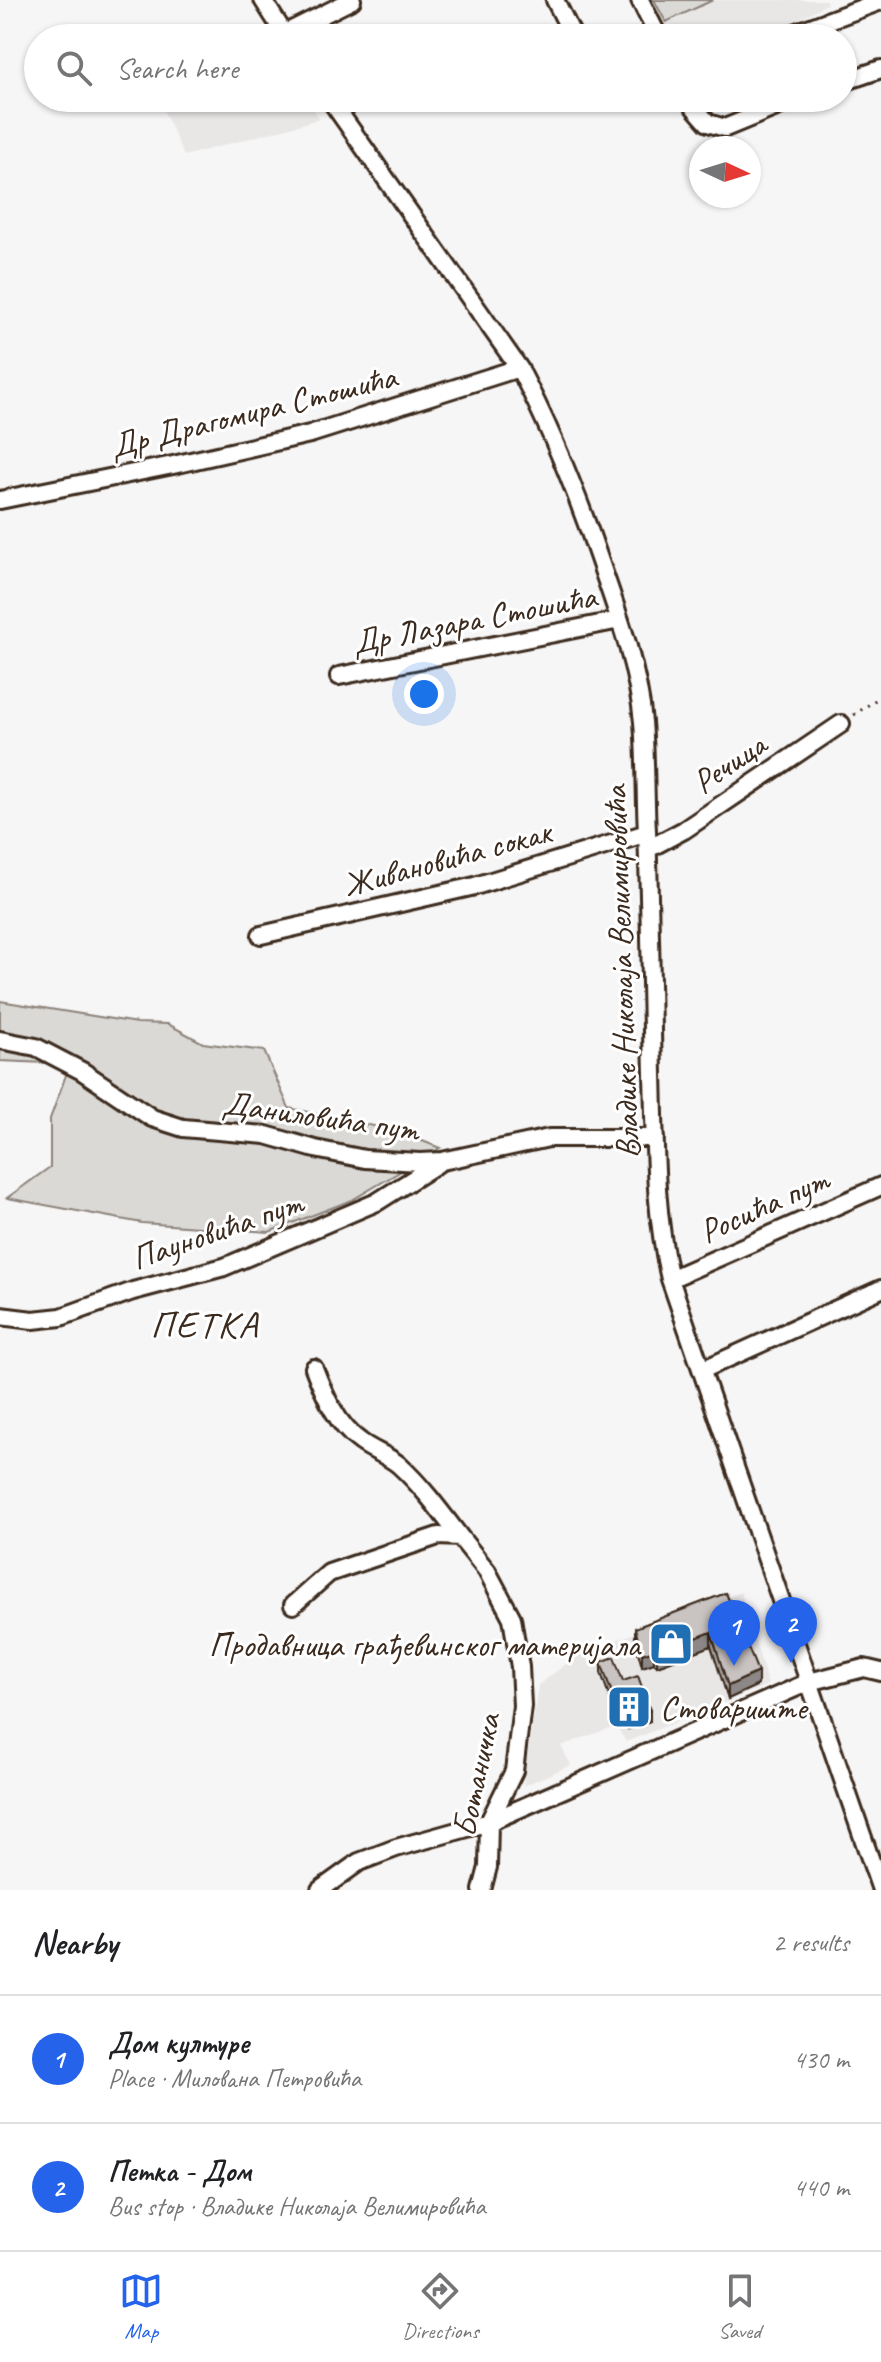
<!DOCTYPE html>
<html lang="en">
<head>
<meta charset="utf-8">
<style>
  body { margin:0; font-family:Caveat,sans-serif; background:#f6f6f6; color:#202124 }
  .compass { position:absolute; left:689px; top:136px; width:72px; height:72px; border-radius:50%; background:#fff; box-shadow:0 2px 6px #0004; rotate:94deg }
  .you { position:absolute; left:424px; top:694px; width:28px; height:28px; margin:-20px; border:6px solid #fff; border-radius:50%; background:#1a73e8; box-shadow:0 0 0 12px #1a73e833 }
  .badge { display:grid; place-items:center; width:52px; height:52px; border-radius:50%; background:#2563eb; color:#fff; font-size:26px; font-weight:700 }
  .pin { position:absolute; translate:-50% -66px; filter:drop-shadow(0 2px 4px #0008) }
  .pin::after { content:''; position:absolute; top:42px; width:28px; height:24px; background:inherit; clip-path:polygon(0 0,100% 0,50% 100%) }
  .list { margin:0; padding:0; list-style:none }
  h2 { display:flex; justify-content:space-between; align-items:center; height:104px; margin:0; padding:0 32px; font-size:34px }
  h2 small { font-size:26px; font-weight:400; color:#757577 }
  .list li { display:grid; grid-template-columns:52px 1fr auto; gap:24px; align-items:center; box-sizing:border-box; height:128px; padding:0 32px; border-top:2px solid #e0e0e0 }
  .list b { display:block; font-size:30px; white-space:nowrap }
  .list p { margin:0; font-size:26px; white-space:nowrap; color:#757577 }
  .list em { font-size:26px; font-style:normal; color:#757577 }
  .icon { flex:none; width:44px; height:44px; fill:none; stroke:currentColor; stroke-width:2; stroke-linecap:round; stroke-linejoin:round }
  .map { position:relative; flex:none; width:881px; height:1890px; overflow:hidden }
  .search { position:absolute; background:#fff; box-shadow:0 2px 6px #0004; left:24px; right:24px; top:24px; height:88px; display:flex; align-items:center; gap:20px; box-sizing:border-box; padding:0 28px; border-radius:44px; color:#757577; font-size:30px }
  .sheet { height:360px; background:#fff }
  nav { display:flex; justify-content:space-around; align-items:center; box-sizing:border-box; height:112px; border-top:2px solid #e0e0e0; background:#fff; font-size:22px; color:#757577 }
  nav a { display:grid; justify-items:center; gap:4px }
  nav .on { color:#2563eb }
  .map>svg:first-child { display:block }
  .built { fill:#e9e7e6 }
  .green { fill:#dbd9d6; stroke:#8b827a; stroke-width:2 }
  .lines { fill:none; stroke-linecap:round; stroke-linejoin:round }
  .minor-casing { stroke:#3b2a1e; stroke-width:22 }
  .path { stroke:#3b2a1e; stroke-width:3; stroke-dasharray:2 6; stroke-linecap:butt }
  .minor { stroke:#fff; stroke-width:16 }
  .wall { fill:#ada8a6; stroke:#3b2a1e; stroke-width:2 }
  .shaded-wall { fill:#8d8887; stroke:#3b2a1e; stroke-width:2 }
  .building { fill:#c9c3c1; stroke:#3b2a1e; stroke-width:2 }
  .labels { text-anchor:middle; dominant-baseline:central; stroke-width:6; stroke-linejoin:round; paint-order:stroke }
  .street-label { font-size:34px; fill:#3b2a1e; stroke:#fff }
  .poi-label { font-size:34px; fill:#3b2a1e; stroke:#fff; text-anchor:end }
  .quarter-label { font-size:38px; letter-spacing:2px; fill:#3b2a1e; stroke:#fff }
</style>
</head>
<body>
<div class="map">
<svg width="881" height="1890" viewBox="0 0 881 1890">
  <rect width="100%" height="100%" fill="#f7f6f6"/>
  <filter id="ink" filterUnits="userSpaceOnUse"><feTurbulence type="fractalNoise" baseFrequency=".0125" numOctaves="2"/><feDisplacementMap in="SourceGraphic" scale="16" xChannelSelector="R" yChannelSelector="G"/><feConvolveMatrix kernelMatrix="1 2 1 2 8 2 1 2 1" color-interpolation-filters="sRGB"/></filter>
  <g filter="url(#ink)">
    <path class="built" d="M632 0H826L827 4 763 38H650Z
      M158 98H306L320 119 184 156Z
      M741 1592 768 1685 626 1742 616 1726 561 1746 571 1765 523 1786 538 1685 578 1655Z"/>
    <path class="green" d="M654 0H713L666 22Z
      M0 1001 137 1023 168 1024 203 1043 264 1051 289 1108 397 1131 440 1148 352 1200 269 1232 142 1223 7 1198 50 1167V1119L70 1064 0 1061Z"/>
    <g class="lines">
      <g class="minor-casing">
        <path id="minor" d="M263 0 287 38
          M555 0 573 36
          M640 0 659 38
          M284 34 352 0
          M781 38 881 1
          M843 82 881 69
          M329 98 519 368C553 433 580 501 603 570 620 619 638 670 643 722 646 758 645 795 647 831 650 912 651 993 653 1074 655 1142 654 1211 670 1279L881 1890
          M689 98 694 107 708 123 725 128 798 98
          M0 500 173 465 310 434 519 368
          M339 676 620 620
          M648 849 684 830 841 724
          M261 935 475 886 647 833
          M0 1040 36 1047 82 1071 152 1118 183 1128 266 1135 315 1149 365 1159 420 1162 442 1161 549 1138H655
          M670 1279 881 1186
          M0 1316 33 1320 61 1317 133 1291 224 1267 377 1202 437 1164
          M314 1368C324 1394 337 1426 361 1442 373 1451 387 1455 399 1465 422 1486 441 1512 460 1537
          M702 1370 881 1289
          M293 1605 329 1573 438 1536 460 1537 487 1571 512 1618 520 1667 522 1706 514 1771 489 1822 488 1867 482 1890
          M320 1890 359 1862 396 1848 489 1822 809 1682 864 1668 881 1672"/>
      </g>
      <path class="path" d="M854 715 881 696"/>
      <use href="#minor" class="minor"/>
    </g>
    <path class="wall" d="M726 1593 758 1685 728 1699 711 1646 657 1666 654 1663 642 1667 635 1641V1628Z
      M601 1662 623 1681 650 1721 628 1729 623 1723 619 1724 601 1673Z"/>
    <path class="shaded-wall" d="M711 1632V1646L657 1666V1653Z
      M654 1650V1663L642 1667V1654Z
      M758 1672V1685L728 1699V1686Z
      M650 1710V1721L628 1729V1718Z
      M623 1712V1723L619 1724V1713Z"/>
    <path class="building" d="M726 1593 758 1672 728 1686 711 1632 657 1653 654 1650 642 1654 635 1628Z
      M614 1657 623 1681 638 1676 650 1710 628 1718 623 1712 619 1713 601 1662Z"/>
  </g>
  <defs>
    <g id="shop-square" transform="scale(2.3)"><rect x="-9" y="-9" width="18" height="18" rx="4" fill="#1f6fb2" stroke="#fff"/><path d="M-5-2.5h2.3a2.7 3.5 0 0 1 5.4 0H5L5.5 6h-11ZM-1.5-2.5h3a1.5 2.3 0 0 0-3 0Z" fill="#fff"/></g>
    <g id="building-square" transform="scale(2.3)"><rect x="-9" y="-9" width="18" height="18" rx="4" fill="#1f6fb2" stroke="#fff"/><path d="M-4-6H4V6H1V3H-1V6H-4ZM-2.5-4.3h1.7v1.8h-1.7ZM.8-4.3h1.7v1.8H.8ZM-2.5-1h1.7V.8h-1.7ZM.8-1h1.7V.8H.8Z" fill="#fff"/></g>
  </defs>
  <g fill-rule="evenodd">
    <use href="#shop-square" x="671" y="1644"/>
    <use href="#building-square" x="629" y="1707"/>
  </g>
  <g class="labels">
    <g class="street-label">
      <text transform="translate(253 411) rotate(-14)">Др Драгомира Стошића</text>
      <text transform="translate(474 619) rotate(-11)">Др Лазара Стошића</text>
      <text transform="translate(729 763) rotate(-34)">Речица</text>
      <text transform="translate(447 858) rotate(-15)">Живановића сокак</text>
      <text transform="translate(621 972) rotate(-92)">Владике Николаја Велимировића</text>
      <text transform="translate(321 1116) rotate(8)">Даниловића пут</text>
      <text transform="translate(764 1205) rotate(-24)">Росића пут</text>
      <text transform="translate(217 1230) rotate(-19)">Пауновића пут</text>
      <text transform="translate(476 1775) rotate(-78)">Ботаничка</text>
    </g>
    <g class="poi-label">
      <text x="640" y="1644">Продавница грађевинског материјала</text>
      <text x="660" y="1707" text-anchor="start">Стовариште</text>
    </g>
    <g class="quarter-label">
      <text x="205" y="1324">ПЕТКА</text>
    </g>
  </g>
</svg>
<svg class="compass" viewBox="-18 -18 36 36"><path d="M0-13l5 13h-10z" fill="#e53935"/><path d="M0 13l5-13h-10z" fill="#757577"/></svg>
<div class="you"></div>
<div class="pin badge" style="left:734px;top:1666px">1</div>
<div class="pin badge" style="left:791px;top:1663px">2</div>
<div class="search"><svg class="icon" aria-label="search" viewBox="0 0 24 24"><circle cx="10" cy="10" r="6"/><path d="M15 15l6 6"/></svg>Search here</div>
</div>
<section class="sheet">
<h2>Nearby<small>2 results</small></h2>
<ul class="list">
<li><span class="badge">1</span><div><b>Дом културе</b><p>Place · Милована Петровића</p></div><em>430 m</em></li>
<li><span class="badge">2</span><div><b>Петка - Дом</b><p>Bus stop · Владике Николаја Велимировића</p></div><em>440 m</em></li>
</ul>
</section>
<nav>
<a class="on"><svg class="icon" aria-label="map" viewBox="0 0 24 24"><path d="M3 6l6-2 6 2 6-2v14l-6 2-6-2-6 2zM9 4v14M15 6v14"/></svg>Map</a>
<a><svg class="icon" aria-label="directions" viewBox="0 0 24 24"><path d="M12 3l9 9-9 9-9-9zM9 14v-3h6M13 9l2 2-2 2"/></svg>Directions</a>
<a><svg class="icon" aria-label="saved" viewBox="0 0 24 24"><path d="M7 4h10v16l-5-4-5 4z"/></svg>Saved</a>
</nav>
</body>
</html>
